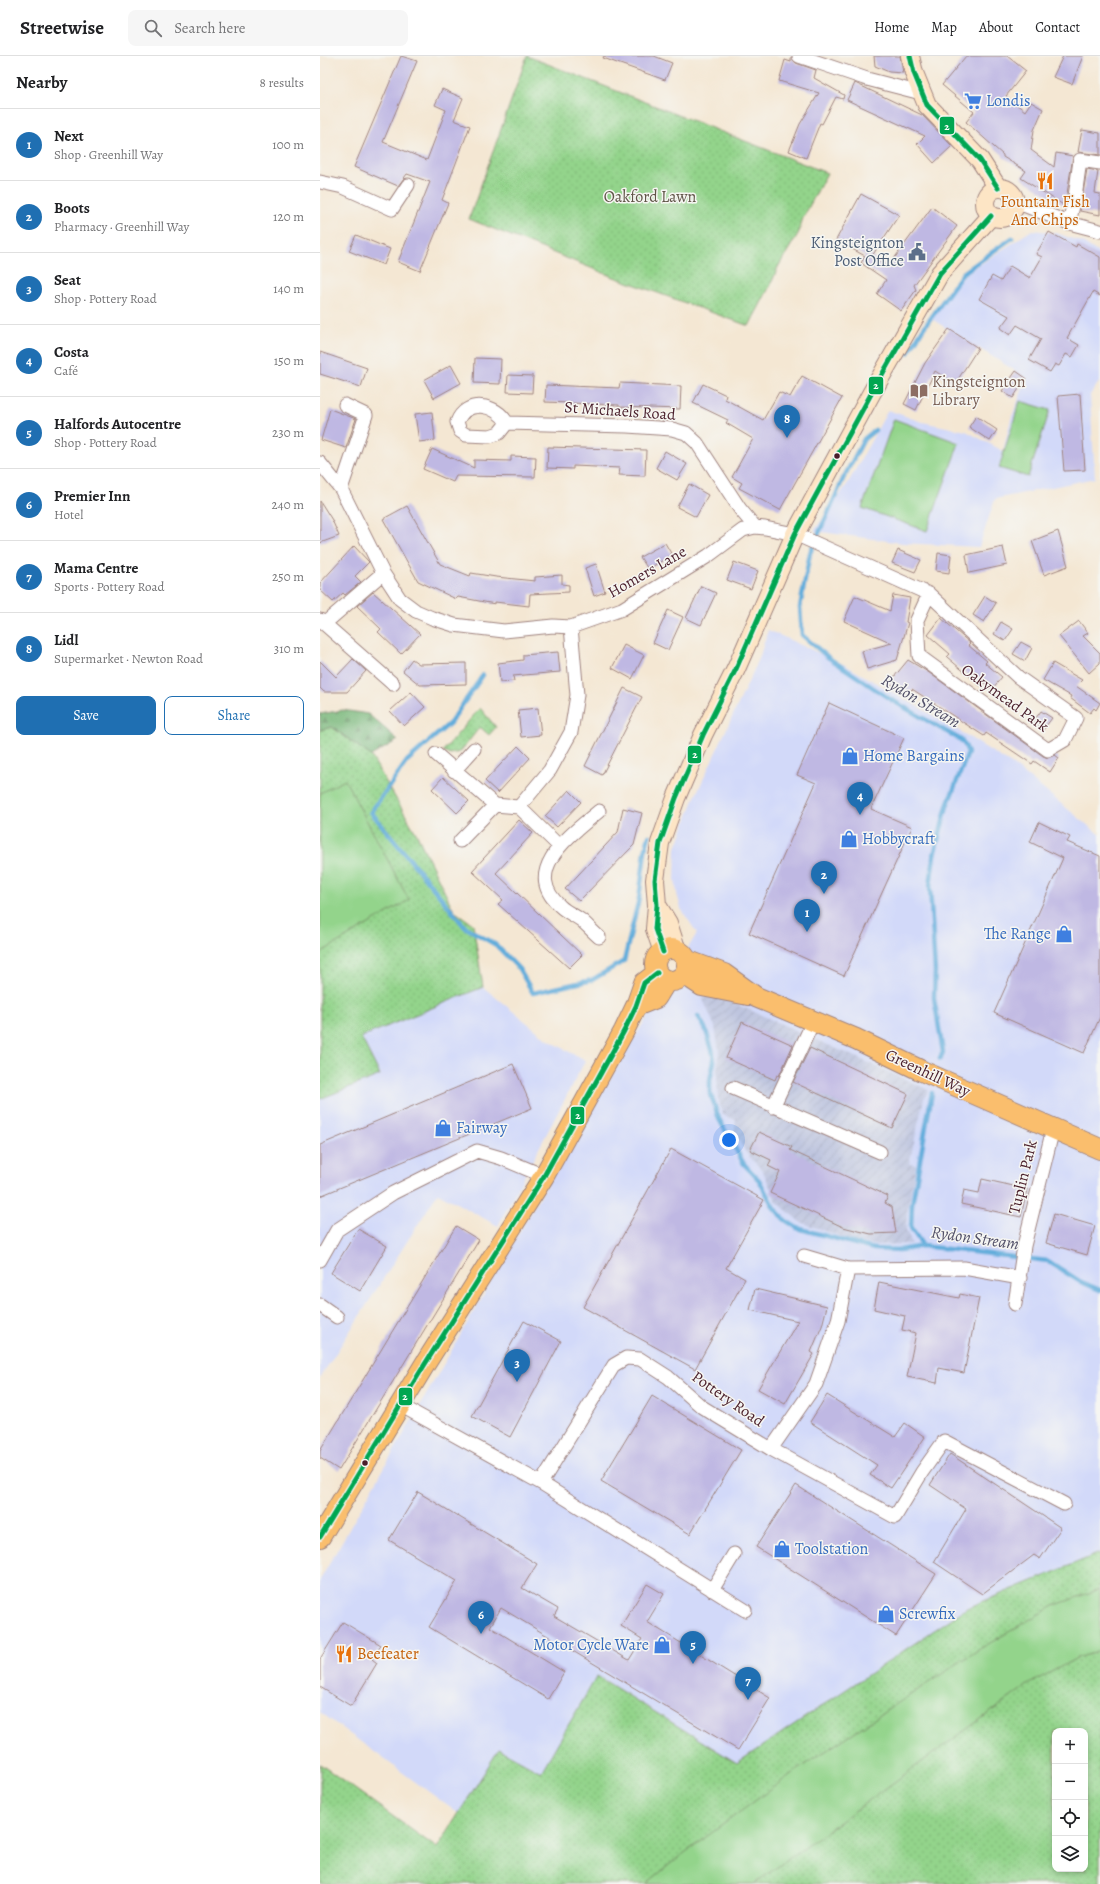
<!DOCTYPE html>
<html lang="en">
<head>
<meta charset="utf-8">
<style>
  body { margin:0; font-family:Alegreya,serif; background:#f6f6f6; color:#202124 }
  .controls { position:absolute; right:12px; bottom:12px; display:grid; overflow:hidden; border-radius:8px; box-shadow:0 2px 6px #0003 }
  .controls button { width:36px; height:36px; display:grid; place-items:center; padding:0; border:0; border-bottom:1px solid #e0e0e0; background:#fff; color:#202124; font:20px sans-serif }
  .you { position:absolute; left:409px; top:1084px; width:14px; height:14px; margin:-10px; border:3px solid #fff; border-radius:50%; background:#1a73e8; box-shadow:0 0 0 6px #1a73e833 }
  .badge { display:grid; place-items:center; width:26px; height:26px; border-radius:50%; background:#1f6fb2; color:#fff; font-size:13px; font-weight:700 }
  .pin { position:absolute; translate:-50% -33px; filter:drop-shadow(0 1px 2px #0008) }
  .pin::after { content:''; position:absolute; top:21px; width:14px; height:12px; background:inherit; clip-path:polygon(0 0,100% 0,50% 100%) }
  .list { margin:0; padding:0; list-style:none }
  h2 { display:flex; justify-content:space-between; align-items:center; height:52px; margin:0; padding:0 16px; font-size:17px }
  h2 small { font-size:13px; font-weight:400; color:#757577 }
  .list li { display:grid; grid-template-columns:26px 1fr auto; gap:12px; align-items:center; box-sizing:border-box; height:72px; padding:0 16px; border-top:1px solid #e0e0e0 }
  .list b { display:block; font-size:15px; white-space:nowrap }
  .list p { margin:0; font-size:13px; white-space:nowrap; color:#757577 }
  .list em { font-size:13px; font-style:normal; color:#757577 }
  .actions { display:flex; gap:8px; padding:12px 16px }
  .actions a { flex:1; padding:9px 0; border:1px solid #1f6fb2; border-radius:8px; text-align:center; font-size:14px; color:#1f6fb2 }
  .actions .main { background:#1f6fb2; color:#fff }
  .icon { flex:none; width:22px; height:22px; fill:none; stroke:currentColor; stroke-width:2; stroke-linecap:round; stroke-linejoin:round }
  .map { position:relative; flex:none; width:780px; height:1828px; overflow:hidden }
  header { display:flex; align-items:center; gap:24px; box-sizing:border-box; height:56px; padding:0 20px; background:#fff; border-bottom:1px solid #e0e0e0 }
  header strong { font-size:19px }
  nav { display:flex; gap:22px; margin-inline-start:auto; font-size:14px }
  .search { width:280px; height:36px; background:#f6f6f6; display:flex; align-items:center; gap:10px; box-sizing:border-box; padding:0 14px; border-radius:8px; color:#757577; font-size:15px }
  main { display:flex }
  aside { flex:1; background:#fff }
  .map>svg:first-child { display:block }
  .built { fill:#d2d9f9 }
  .industrial { fill:url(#industrial-furrows) }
  .grass { fill:url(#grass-dots); stroke:#6e7a5b; fill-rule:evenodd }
  .forest { fill:url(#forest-firs); stroke:#606a51 }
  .garden { fill:#93d48b; stroke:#6e7a5b }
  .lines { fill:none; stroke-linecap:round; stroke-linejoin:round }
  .stream { stroke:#64addb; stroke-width:4.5 }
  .building { fill:#bfb8e3 }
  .street-casing { stroke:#9f837f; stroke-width:15 }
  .secondary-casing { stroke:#9f837f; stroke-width:20 }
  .primary-casing { stroke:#9f837f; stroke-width:22 }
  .street { stroke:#fff; stroke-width:13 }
  .secondary { stroke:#fde5c5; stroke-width:18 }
  .primary { stroke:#fabe6d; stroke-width:20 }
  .bus-1-casing { stroke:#f6f6f2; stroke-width:8 }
  .bus-1 { stroke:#00a651; stroke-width:5 }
  .bus-dot { fill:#4a1f2b; stroke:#f6f6f2; stroke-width:1.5 }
  .labels { text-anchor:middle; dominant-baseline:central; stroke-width:3; stroke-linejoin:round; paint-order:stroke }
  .shop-label { font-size:16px; fill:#366cbe; stroke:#f6f6f2; text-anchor:start }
  .park-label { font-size:16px; fill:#605548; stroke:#f6f6f2 }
  .food-label { font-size:16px; fill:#c56008; stroke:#f6f6f2 }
  .service-label { font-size:16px; fill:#4e5e75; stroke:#f6f6f2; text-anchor:end }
  .education-label { font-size:16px; fill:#785e54; stroke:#f6f6f2; text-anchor:start }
  .street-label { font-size:16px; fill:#4a1f2b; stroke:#f6f6f2 }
  .water-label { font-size:17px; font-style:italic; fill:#535169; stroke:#f6f6f2 }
  .line-badge { stroke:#f6f6f2; stroke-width:1.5 }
  .badge-label { font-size:11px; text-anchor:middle; font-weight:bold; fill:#fff }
</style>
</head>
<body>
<header>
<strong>Streetwise</strong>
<div class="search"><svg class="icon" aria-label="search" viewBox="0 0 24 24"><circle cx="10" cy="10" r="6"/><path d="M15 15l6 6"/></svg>Search here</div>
<nav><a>Home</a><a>Map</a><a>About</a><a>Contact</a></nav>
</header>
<main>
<aside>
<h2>Nearby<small>8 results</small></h2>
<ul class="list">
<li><span class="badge">1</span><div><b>Next</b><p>Shop · Greenhill Way</p></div><em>100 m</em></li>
<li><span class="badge">2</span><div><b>Boots</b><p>Pharmacy · Greenhill Way</p></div><em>120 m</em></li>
<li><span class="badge">3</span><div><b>Seat</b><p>Shop · Pottery Road</p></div><em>140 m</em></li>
<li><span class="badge">4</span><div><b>Costa</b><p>Café</p></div><em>150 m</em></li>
<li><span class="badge">5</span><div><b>Halfords Autocentre</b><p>Shop · Pottery Road</p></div><em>230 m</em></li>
<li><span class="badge">6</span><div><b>Premier Inn</b><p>Hotel</p></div><em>240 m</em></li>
<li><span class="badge">7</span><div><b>Mama Centre</b><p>Sports · Pottery Road</p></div><em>250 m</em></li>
<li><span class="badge">8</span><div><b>Lidl</b><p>Supermarket · Newton Road</p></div><em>310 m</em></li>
</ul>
<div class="actions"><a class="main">Save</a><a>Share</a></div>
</aside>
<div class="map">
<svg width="780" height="1828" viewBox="0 0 780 1828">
  <defs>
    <pattern id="industrial-furrows" width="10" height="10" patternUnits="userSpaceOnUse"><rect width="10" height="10" fill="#bcc3de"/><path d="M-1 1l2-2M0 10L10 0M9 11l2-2" fill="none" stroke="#a3a7bf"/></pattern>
    <pattern id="grass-dots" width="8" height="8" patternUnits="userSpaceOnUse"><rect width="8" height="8" fill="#93d48b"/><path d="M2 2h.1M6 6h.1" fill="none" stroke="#80b678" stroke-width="1.8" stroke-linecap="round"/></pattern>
    <pattern id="forest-firs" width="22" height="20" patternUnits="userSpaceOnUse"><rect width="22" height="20" fill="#76b677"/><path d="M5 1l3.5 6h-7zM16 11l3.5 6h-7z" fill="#639362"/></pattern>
  </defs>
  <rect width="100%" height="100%" fill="#f6f6f2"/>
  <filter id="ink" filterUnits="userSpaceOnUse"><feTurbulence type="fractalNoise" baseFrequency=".025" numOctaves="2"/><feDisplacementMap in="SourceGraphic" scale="8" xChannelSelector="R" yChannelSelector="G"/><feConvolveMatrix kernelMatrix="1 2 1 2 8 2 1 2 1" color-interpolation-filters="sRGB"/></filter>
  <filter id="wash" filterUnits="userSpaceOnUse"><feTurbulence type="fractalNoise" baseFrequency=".012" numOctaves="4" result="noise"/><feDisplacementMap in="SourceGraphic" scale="16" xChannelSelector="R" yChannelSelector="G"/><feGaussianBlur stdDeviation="0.9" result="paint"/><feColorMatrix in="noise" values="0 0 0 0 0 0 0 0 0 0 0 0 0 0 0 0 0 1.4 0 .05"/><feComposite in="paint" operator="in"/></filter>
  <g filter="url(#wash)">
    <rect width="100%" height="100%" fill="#f4e7d3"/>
    <path class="built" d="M712 174 736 177 764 187 780 198V325L770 339 775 422 675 443 659 491 583 487 494 475 528 427 568 354 602 366 646 375 683 395 691 363 707 322 610 262 627 240 647 217Z
      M448 574 525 609 633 671 693 709 780 779V1497L647 1552 417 1707 278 1620 221 1717 179 1693 139 1758 0 1656V1524L212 1154 377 877 361 853 357 838 355 824 356 792 375 741 439 603Z
      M163 931 227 983 265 1005 178 1170 118 1137 0 1322V1043L10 1038 41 981Z"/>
    <path class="industrial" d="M382 941 398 942 414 947 609 1034 604 1042 589 1108 596 1109 587 1157 586 1174 592 1188 554 1189 533 1185 480 1166 456 1145 443 1115 427 1098 414 1076 416 1064 403 1059 398 1042 397 1016 399 995 395 971Z"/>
    <path class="grass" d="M207 0 507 117 483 162 478 178 458 211 451 228 429 270 291 220 149 163Z
      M160 652 176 671 169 679 160 671 140 696 130 698 123 695Z
      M12 671 51 700 96 777 134 855 153 868 163 931 41 981 60 1019 0 1043V674Z
      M780 1497V1828H0V1708L117 1792 179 1693 221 1716 277 1620 417 1707 647 1552ZM735 1675H765V1813H735Z"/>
    <path class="forest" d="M23 654 48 658 78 684 51 700 12 671 0 674V658Z"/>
    <path class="garden" d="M700 345 730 354 708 421 679 412Z
      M574 363 639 387 607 475 542 452Z
      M25 724 89 844 0 897V737Z
      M780 1533V1595L757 1602 709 1628 434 1828H326L355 1804 474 1716 658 1594 733 1550Z"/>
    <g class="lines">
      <path class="stream" d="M588 297 603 273 643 217 692 182
        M555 374 544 383 524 421 490 497 480 551 482 579 509 602 570 643 641 684 645 689 648 697 627 750 614 799 610 830 615 915 614 942 623 996 620 1003
        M163 619 130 667 87 705 51 756 145 871 176 889 199 913 213 937 272 924 304 905 319 842 325 795 329 780
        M378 960 385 972 392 993 394 1005 390 1024V1036L399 1063 424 1108 439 1124 454 1152 465 1164 477 1172 554 1193 580 1194 603 1190
        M612 1037 592 1148 591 1172 603 1190 728 1205 759 1225 780 1234"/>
    </g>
    <g id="blocks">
      <path class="building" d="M81 0 97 5 63 86 107 104 126 54 115 49 122 33 143 42 134 64 150 70 122 144 128 147 100 215 78 206 110 126 87 118 78 130 34 111Z
        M284 0H334L352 7 345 24 283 2Z
        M554 0H580L583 17 569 16 555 10Z
        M646 0H687L706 15 686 40 705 55 711 46 723 53 714 74 711 94 734 111 736 97 753 100 745 150 701 122 706 115 683 101V99L646 66 654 56 622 29Z
        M743 0H763L752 28 733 21Z
        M471 1 476 7 496 14 494 22 524 39 523 43 516 41 502 68 500 67 486 102 469 95 480 68 499 37 459 25 465 4 471 6Z
        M535 27 602 59 632 90 614 107 597 88 605 80 527 44Z
        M762 74 780 77V99L758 96Z
        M767 113 778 115 775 137 780 138V159L760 155Z
        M541 138 579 159 552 200 568 211 612 151 637 170 594 229 596 234 581 255 557 238 566 224 541 207 545 200 516 184Z
        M729 176 756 191 757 188 780 201V240L773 236 747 282 759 289 752 301 746 298 739 310 735 308 730 316 709 304 721 283 697 269 690 279 680 272 689 260 659 243 672 220 681 225 690 210 710 222 722 201 716 198Z
        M36 179 70 193 64 209 29 195Z
        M629 273 658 292 635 328 615 315 596 354 584 348 605 307Z
        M0 296 47 312 41 331 0 318Z
        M155 302 181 303 180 328 154 327Z
        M131 309 141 327 114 342 104 324Z
        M696 315 706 322 693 342 682 335Z
        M188 319 213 320 212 337 187 336Z
        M482 320 522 342 460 454 419 432 422 427 412 421 433 383 406 367 408 364 373 347 383 328 406 339 405 343 443 364 459 336 470 341Z
        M300 327 361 330 360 353 299 351V349L225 346 226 329 299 332Z
        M760 338 765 414 744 415 738 340Z
        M10 353 36 363 26 392 1 384Z
        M112 356 115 384 99 386 95 358Z
        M656 360 677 374 670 385 649 371Z
        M228 391 326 394 325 420 299 419 300 412 253 410V413L227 412Z
        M112 393 154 412V404L191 405V400L216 401 215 421 136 420 133 426 103 413Z
        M345 395 367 408 357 424 336 412Z
        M369 428 388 439 376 461 357 451Z
        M0 445 12 464 19 480 0 487Z
        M87 450 120 508 150 520 151 517 176 521 215 525V521L242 519V528L249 529V536L210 538 209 550 175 546V548L138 541 136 543 98 525 63 463Z
        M738 475 748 510 724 519 712 485Z
        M345 487 352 499 328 513 320 501Z
        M34 490 49 506 35 520 41 526 25 539 23 537 13 546 0 534V527Z
        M683 491 687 509 649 517 646 499Z
        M578 494 601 504 595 516 572 507Z
        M618 497 631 499 629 517 616 515Z
        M414 506 438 515 431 533 407 524Z
        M276 508 285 536 274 540 265 512Z
        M381 530 396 537 381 569 366 562Z
        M53 536 100 578 81 598 58 576 61 573 37 550Z
        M573 539 590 542 586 566 588 567 577 604 547 613 542 595 572 587 524 565 535 540 570 555Z
        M665 540 676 547 664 566 653 559Z
        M348 554 363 561 348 594 333 587Z
        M621 562 650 587 648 589 667 605 665 607 682 621 672 633 664 626 661 630 627 601 630 598 608 579Z
        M759 565 768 577 763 580 780 597V607L769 617 739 580Z
        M681 566 693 573 685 585 674 578Z
        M701 586 712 592 705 605 693 598Z
        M304 589 324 599 312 623 292 612Z
        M238 596 240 616 193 620 194 625 180 626 178 607 203 604V599Z
        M33 603 46 615 27 636H4L0 632V605L16 621Z
        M92 603 99 608 146 607V628L100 629 83 615Z
        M588 604 608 616 723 700 728 702 735 699 739 702 730 716 714 705 712 708 666 677 664 680 592 633 588 639 569 627Z
        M733 607 762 624 756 630 780 647 776 654 774 652 770 657 750 642 751 640 723 624Z
        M304 632 322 641 282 719 265 710Z
        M91 636 105 651 84 670 70 655Z
        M509 647 584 682 551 753 592 771 524 920 429 877 496 727 477 719Z
        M218 652 221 679 201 681 198 654Z
        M721 655 732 662 723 674 713 666Z
        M198 690 210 702 178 737 165 725Z
        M123 721 149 745 137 757 112 733Z
        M249 734 261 746 237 771 225 760Z
        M303 752 322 757 314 789 259 845 245 833 298 776Z
        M199 764 213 777 176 817 262 899 249 912 178 848 183 844 152 815Z
        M719 766 750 781 747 786 780 800V961L764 997 674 957 743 802 710 786Z
        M422 966 473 989 459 1020 457 1019 455 1024 406 1002Z
        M490 992 588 1038 572 1072 473 1026Z
        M193 1008 212 1052 0 1140V1089Z
        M439 1076 472 1091 470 1094 568 1140 565 1147 572 1151 576 1177 551 1178 523 1171 450 1137 460 1116 448 1110 451 1104 430 1094Z
        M351 1093 444 1144 406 1212 425 1223 375 1313 263 1251Z
        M662 1123 707 1133 701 1161 641 1148 644 1134 659 1137Z
        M734 1158 775 1170 767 1199 726 1187Z
        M136 1170 159 1184 19 1414 0 1402V1395Z
        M38 1173 67 1190 40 1235 11 1217Z
        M559 1226 639 1242 640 1238 659 1242 644 1317 619 1312 617 1327 587 1321 596 1277 582 1274 585 1260 554 1253Z
        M435 1233 507 1250 502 1270 491 1296 494 1298 465 1348 438 1333 478 1265 430 1254Z
        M204 1265 241 1285 190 1381 152 1360Z
        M507 1339 575 1381 585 1367 605 1381 571 1432 550 1419 557 1409 490 1366Z
        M332 1340 421 1394 370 1478 281 1425Z
        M630 1398 741 1472 720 1503 714 1499 662 1538 614 1506 646 1453 610 1429Z
        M476 1429 616 1518 576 1580 436 1491Z
        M98 1436 217 1508 202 1532 238 1553 234 1560 309 1604 322 1583 301 1570 327 1528 344 1538 327 1566 450 1642 418 1694 181 1552 170 1571 244 1616 228 1643 109 1571 137 1525 69 1484Z
        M23 1566 61 1589 52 1603 57 1607 31 1650 0 1631V1603Z"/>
    </g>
  </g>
  <g filter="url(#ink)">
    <use href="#blocks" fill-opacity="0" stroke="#9f837f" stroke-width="1"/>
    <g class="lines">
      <g class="street-casing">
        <path id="street" d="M479 0 547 23 601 37
          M0 126 23 131 72 153 88 129
          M696 146 749 167 780 175
          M749 167 755 141 760 104 780 107
          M187 367C176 347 146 343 137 366L140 375 146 379 170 380 179 377 187 367 307 370 352 373 366 377 377 387 420 453 435 471
          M0 407 21 433 63 517 80 543 96 555 112 562 134 569 184 575 233 570 251 571 302 553 388 500 423 474 435 471 445 472 475 478 609 538 698 621 756 662 745 684 728 694 599 600 597 564 609 538
          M21 433 46 359 25 349
          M0 564 73 628
          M4 568 63 517
          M116 698 175 749 199 751 239 790
          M134 715 154 693
          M199 751 230 714 251 676 257 639 251 571
          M279 755C252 778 200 814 240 850 246 856 254 859 261 864 267 869 273 876 279 881
          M140 785 175 749
          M413 1032 560 1096
          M453 1051 493 966
          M484 1200 528 1213 644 1212 700 1222
          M0 1204 17 1174 73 1137 157 1095 181 1102 224 1120
          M695 1248 704 1190 733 1073
          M0 1249 17 1261
          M80 1349 221 1427 425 1554
          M451 1393 575 1461 602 1416 624 1385 744 1448
          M221 1427 294 1309 306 1302 320 1303 348 1321 382 1351 451 1393 496 1328 518 1265 528 1213
          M392 1534 414 1498"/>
      </g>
      <g class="secondary-casing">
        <path id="secondary" d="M590 0 594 17 607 49 660 104 678 132
          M665 147a15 15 0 1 1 30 0a15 15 0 1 1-30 0Z
          M337 849 348 867 357 895
          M343 896 335 873 337 849 335 824 340 787 356 742 383 679 416 613 475 478 551 338 620 217 671 160"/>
      </g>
      <g class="primary-casing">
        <path id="primary" d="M335 909a16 16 0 1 1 32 0a16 16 0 1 1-32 0Z
          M366 904 404 918 436 941 536 983 602 1015 780 1093
          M364 918 382 930 428 939
          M316 950 336 942 347 924
          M0 1481 105 1308 224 1120 304 975 316 950 324 927 337 917"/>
      </g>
      <use href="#street" class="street"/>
      <use href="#secondary" class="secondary"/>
      <use href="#primary" class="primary"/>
      <g class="bus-1-casing">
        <path id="bus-1" d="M590 0 594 17 607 49 660 104 678 132
          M343 896 335 873 337 849 335 824 340 787 356 742 383 679 416 613 475 478 551 338 620 217 671 160
          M0 1481 105 1308 224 1120 304 975 316 950 324 927 337 917"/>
      </g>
      <use href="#bus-1" class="bus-1"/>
    </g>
  </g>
  <defs>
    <g id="supermarket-bare" transform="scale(1.38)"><path d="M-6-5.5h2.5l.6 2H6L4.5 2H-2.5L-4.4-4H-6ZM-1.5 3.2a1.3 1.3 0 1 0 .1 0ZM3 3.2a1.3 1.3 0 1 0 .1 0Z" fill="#3f7fe0" stroke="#f6f6f2" stroke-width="2.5" paint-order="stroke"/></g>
    <g id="restaurant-bare" transform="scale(1.38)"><path d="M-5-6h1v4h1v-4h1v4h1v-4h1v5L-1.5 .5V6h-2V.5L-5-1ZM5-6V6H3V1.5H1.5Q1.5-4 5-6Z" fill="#e8710a" stroke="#f6f6f2" stroke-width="2.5" paint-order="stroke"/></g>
    <g id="civic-bare" transform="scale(1.38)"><path d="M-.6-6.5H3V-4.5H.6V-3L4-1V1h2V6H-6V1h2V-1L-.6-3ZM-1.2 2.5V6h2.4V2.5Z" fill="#5c6f8a" stroke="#f6f6f2" stroke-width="2.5" paint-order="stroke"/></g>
    <g id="library-bare" transform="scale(1.38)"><path d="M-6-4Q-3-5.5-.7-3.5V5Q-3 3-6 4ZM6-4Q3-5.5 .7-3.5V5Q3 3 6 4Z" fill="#8d6e63" stroke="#f6f6f2" stroke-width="2.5" paint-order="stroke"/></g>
    <g id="shop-bare" transform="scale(1.38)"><path d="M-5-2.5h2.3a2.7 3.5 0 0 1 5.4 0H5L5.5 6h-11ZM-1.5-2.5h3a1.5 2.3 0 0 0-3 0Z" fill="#3f7fe0" stroke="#f6f6f2" stroke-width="2.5" paint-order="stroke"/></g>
  </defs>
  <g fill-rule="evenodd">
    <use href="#supermarket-bare" x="653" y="45"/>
    <use href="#restaurant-bare" x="725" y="125"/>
    <use href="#civic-bare" x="597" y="196"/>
    <use href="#library-bare" x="599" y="335"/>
    <use href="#shop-bare" x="530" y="700"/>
    <use href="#shop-bare" x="529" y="783"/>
    <use href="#shop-bare" x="744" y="878"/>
    <use href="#shop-bare" x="123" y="1072"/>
    <use href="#shop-bare" x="462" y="1493"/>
    <use href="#shop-bare" x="566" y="1558"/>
    <use href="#shop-bare" x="342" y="1589"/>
    <use href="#restaurant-bare" x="24" y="1598"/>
  </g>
  <g class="bus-dot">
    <circle cx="517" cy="400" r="3.5"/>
    <circle cx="45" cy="1407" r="3.5"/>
  </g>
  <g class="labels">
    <g class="shop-label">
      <text x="666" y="45">Londis</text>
      <text x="543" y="700">Home Bargains</text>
      <text x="542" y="783">Hobbycraft</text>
      <text x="731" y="878" text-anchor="end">The Range</text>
      <text x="136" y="1072">Fairway</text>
      <text x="475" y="1493">Toolstation</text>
      <text x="579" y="1558">Screwfix</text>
      <text x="329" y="1589" text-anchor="end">Motor Cycle Ware</text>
    </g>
    <g class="park-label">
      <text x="330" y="141">Oakford Lawn</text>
    </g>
    <g class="food-label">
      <text x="725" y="146">Fountain Fish<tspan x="725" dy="18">And Chips</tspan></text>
      <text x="37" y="1598" text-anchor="start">Beefeater</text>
    </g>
    <g class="service-label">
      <text x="584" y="187">Kingsteignton<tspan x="584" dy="18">Post Office</tspan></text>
    </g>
    <g class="education-label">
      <text x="612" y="326">Kingsteignton<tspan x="612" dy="18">Library</tspan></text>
    </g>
    <g class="street-label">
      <text transform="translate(300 355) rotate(4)">St Michaels Road</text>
      <text transform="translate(327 516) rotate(-30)">Homers Lane</text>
      <text transform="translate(685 642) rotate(36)">Oakymead Park</text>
      <text transform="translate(608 1017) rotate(25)">Greenhill Way</text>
      <text transform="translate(703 1121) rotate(-76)">Tuplin Park</text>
      <text transform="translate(408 1343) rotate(35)">Pottery Road</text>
    </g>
    <g class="water-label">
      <text transform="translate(601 645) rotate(31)">Rydon Stream</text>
      <text transform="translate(655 1182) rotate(8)">Rydon Stream</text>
    </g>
  </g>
  <g class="line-badge">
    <rect x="619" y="60" width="16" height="19" rx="4" fill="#00a651"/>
    <rect x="548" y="320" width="16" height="19" rx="4" fill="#00a651"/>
    <rect x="367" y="689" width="15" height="19" rx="4" fill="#00a651"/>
    <rect x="250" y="1050" width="15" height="19" rx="4" fill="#00a651"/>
    <rect x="78" y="1331" width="15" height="19" rx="4" fill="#00a651"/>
  </g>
  <g class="badge-label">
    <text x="627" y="74">2</text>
    <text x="556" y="333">2</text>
    <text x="375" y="702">2</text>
    <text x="258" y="1063">2</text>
    <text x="85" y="1344">2</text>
  </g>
</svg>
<div class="controls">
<button>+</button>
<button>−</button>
<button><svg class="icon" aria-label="locate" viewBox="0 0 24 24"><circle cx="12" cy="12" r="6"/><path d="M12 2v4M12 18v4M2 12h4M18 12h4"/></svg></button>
<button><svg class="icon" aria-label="layers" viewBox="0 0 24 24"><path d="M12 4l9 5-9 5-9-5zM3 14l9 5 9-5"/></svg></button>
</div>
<div class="you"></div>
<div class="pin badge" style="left:487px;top:876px">1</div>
<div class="pin badge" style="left:504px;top:838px">2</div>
<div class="pin badge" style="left:197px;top:1326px">3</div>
<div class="pin badge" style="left:540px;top:759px">4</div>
<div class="pin badge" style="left:373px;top:1608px">5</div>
<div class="pin badge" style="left:161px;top:1578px">6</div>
<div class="pin badge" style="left:428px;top:1644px">7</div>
<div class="pin badge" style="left:467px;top:382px">8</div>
</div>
</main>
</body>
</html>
